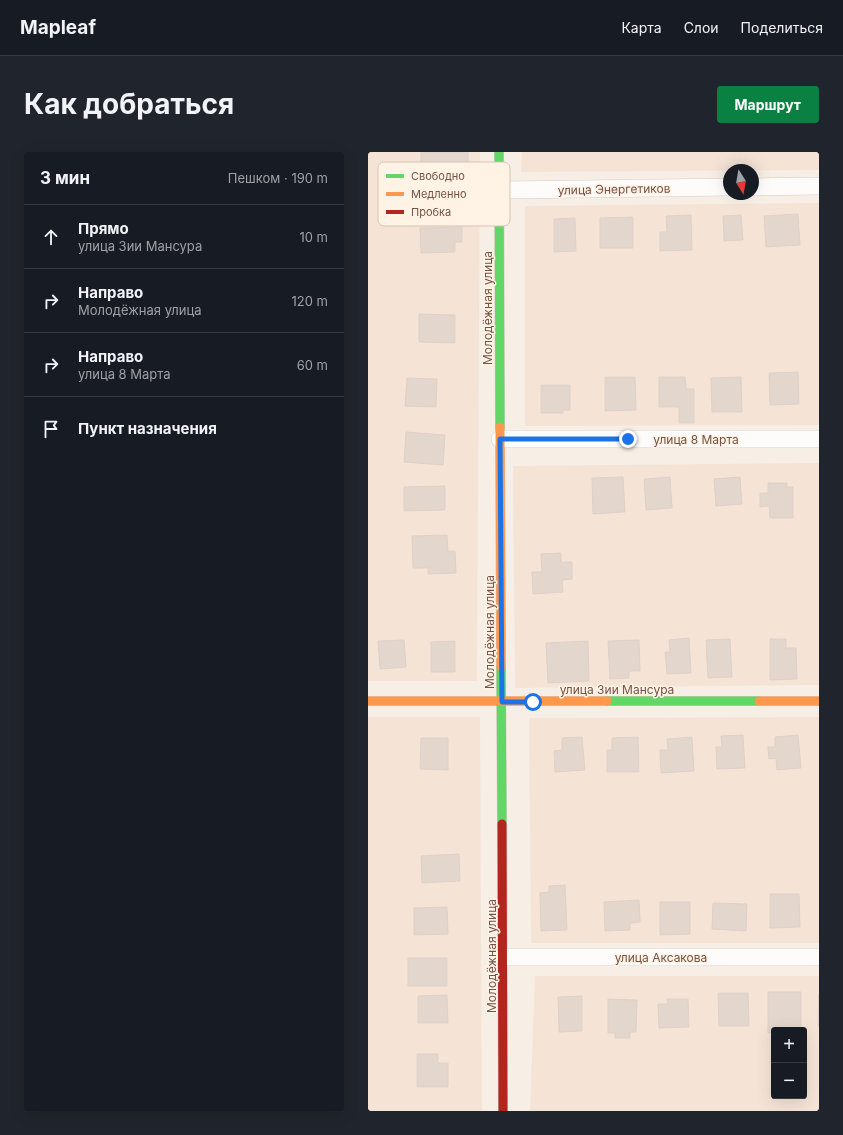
<!DOCTYPE html>
<html lang="ru">
<head>
<meta charset="utf-8">
<style>
  body { margin:0; font-family:Inter,sans-serif; background:#20242c; color:#f1f3f6 }
  .controls { position:absolute; right:12px; bottom:12px; display:grid; overflow:hidden; border-radius:4px; box-shadow:0 4px 16px #0002 }
  .controls button { width:36px; height:36px; display:grid; place-items:center; padding:0; border:0; border-bottom:1px solid #363941; background:#171b24; color:#f1f3f6; font:20px sans-serif }
  .compass { position:absolute; left:355px; top:12px; width:36px; height:36px; border-radius:50%; background:#171b24; box-shadow:0 4px 16px #0002; rotate:169deg }
  .stop { position:absolute; width:12px; height:12px; margin:-9px; border:3px solid #1a73e8; border-radius:50%; background:#fff }
  .stop.end { background:#1a73e8; border-color:#fff; box-shadow:0 1px 4px #0008 }
  .list { margin:0; padding:0; list-style:none }
  h2 { display:flex; justify-content:space-between; align-items:center; height:52px; margin:0; padding:0 16px; font-size:17px }
  h2 small { font-size:13px; font-weight:400; color:#9ea1a6 }
  .list li { display:grid; grid-template-columns:26px 1fr auto; gap:12px; align-items:center; box-sizing:border-box; height:64px; padding:0 16px; border-top:1px solid #363941 }
  .list b { display:block; font-size:15px; white-space:nowrap }
  .list p { margin:0; font-size:13px; white-space:nowrap; color:#9ea1a6 }
  .list em { font-size:13px; font-style:normal; color:#9ea1a6 }
  .icon { flex:none; width:22px; height:22px; fill:none; stroke:currentColor; stroke-width:2; stroke-linecap:round; stroke-linejoin:round }
  .map { position:relative; flex:none; width:451px; height:959px; overflow:hidden; border-radius:4px }
  header { display:flex; align-items:center; gap:24px; box-sizing:border-box; height:56px; padding:0 20px; background:#171b24; border-bottom:1px solid #363941 }
  header strong { font-size:19px }
  nav { display:flex; gap:22px; margin-inline-start:auto; font-size:14px }
  .intro { display:flex; align-items:center; justify-content:space-between; box-sizing:border-box; height:96px; padding:0 24px }
  h1 { margin:0; font-size:28px }
  .button { padding:10px 18px; border-radius:4px; background:#0b8043; color:#fff; font-size:14px; font-weight:700 }
  main { display:flex; gap:24px; padding:0 24px }
  aside { flex:1; background:#171b24; border-radius:4px; box-shadow:0 4px 16px #0002 }
  .map>svg:first-child { display:block }
  .residential { fill:#f5e4d6; fill-rule:evenodd }
  .building { fill:#e3d6cc; stroke:#e0d0c7 }
  .lines { fill:none; stroke-linecap:round; stroke-linejoin:round }
  .street-casing { stroke:#d8cbc4; stroke-width:18 }
  .fast-casing { stroke:#d7cac2; stroke-width:10 }
  .slow-casing { stroke:#d7cac2; stroke-width:10 }
  .jam-casing { stroke:#d7cac2; stroke-width:10 }
  .street { stroke:#fefcfb; stroke-width:17 }
  .fast { stroke:#63d668; stroke-width:9 }
  .slow { stroke:#ff974d; stroke-width:9 }
  .jam { stroke:#b3261e; stroke-width:9 }
  .route { stroke:#1a73e8; stroke-width:5 }
  .labels { text-anchor:middle; dominant-baseline:central; stroke-width:3; stroke-linejoin:round; paint-order:stroke }
  .street-label { font-size:12px; fill:#755245; stroke:#fff3e6 }
  .key { fill:#fff3e6; stroke:#d6c3b6; stroke-width:1 }
  .key-label { font-size:11px; fill:#755245 }
</style>
</head>
<body>
<header>
<strong>Mapleaf</strong>
<nav><a>Карта</a><a>Слои</a><a>Поделиться</a></nav>
</header>
<div class="intro"><h1>Как добраться</h1><a class="button">Маршрут</a></div>
<main>
<aside>
<h2>3 мин<small>Пешком · 190 m</small></h2>
<ul class="list">
<li><svg class="icon" aria-label="ahead" viewBox="0 0 24 24"><path d="M12 20V5M6 11l6-6 6 6"/></svg><div><b>Прямо</b><p>улица Зии Мансура</p></div><em>10 m</em></li>
<li><svg class="icon" aria-label="right" viewBox="0 0 24 24"><path d="M7 20v-9h11M14 6l5 5-5 5"/></svg><div><b>Направо</b><p>Молодёжная улица</p></div><em>120 m</em></li>
<li><svg class="icon" aria-label="right" viewBox="0 0 24 24"><path d="M7 20v-9h11M14 6l5 5-5 5"/></svg><div><b>Направо</b><p>улица 8 Марта</p></div><em>60 m</em></li>
<li><svg class="icon" aria-label="arrive" viewBox="0 0 24 24"><path d="M6 21V4h12l-3 4 3 4H6"/></svg><div><b>Пункт назначения</b></div></li>
</ul>
</aside>
<div class="map">
<svg width="451" height="959" viewBox="0 0 451 959">
  <rect width="100%" height="100%" fill="#f7eee5"/>
  <path class="residential" d="M0 0H112L109 529H0Z
    M154 0H451V18L153 20Z
    M451 51V273L157 274V54Z
    M451 311V533L147 536 145 314Z
    M0 565H112L114 959H0Z
    M451 565V791H163L161 566Z
    M167 824H451V959H162ZM406 878H436V944H406Z"/>
  <path class="building" d="M53 0H100V11L53 12Z
    M430 62 432 93 398 95 396 64Z
    M323 63 324 98 292 99V80H299L298 64Z
    M373 63 375 88 356 89 355 64Z
    M265 65V96H232V66Z
    M207 66 208 99 186 100V67Z
    M94 75V90H87V100L53 101 52 76Z
    M51 162 87 163V191L51 190Z
    M430 220 431 252 402 253 401 221Z
    M237 225H267L268 258 237 259Z
    M291 225H317L318 237H326V271H311V255H291Z
    M373 225 374 260H344L343 226Z
    M39 226 69 227 68 255 37 254Z
    M173 233H202V258H195V261H173Z
    M38 280 77 283 75 313 36 310Z
    M255 325 257 360 225 362 224 326Z
    M302 325 304 356 278 358 276 327Z
    M372 325 374 352 348 354 346 327Z
    M400 331H419V335H425V366H402L401 354 392 355V341H400Z
    M77 334V358L36 359V335Z
    M79 383 80 399H87L88 421 60 422V416H45L44 384Z
    M193 401V410H204V427L194 428 195 440 165 442 164 420H174L173 402Z
    M321 486 323 521 299 522 297 500H302L301 488Z
    M362 487 364 525 340 526 338 488Z
    M402 487H418V496H428L429 527 402 528Z
    M36 488 38 515 12 517 10 489Z
    M271 488 272 519H261V526L242 527 240 489Z
    M87 489V520H63V490Z
    M220 489 221 529 180 531 178 491Z
    M375 583 377 616 349 617 348 595H354L353 584Z
    M430 583 433 616 409 618 408 606 401 607 400 595H407V585Z
    M214 585 217 618 187 620 186 599 194 598V586Z
    M270 585 271 620H239V598H244V586Z
    M324 585 326 619 293 621 292 598H300L299 587Z
    M53 586H80V618L52 617Z
    M91 702 92 729 54 731 53 704Z
    M197 733 199 778 173 779 172 741 181 740V734Z
    M402 742H431L432 775 402 776Z
    M271 748 272 770 262 771V778L237 779 236 750Z
    M292 750H322V782L292 783Z
    M345 751 379 752 378 779 344 777Z
    M79 755 80 782 46 783V756Z
    M40 806H79V834H40Z
    M400 840H433V876H427V878H406V881H400Z
    M350 841H380L381 874H351Z
    M451 842V874H450Z
    M79 843 80 871H50V844Z
    M214 844V879L191 880 190 845Z
    M240 847 269 848 268 880H262V886H247V881H240Z
    M299 847H320L321 875 291 876 290 852H300Z
    M49 902H70V911H80V935H49Z"/>
  <g class="lines">
    <g class="street-casing">
      <path id="street" d="M385 35 451 34
        M131 38 361 35
        M132 287H451
        M135 805H451"/>
    </g>
    <g class="fast-casing">
      <path id="fast" d="M131 0 132 275
        M133 515 134 672
        M239 549H391"/>
    </g>
    <g class="slow-casing">
      <path id="slow" d="M132 275 133 515
        M0 549H239
        M391 549H451"/>
    </g>
    <g class="jam-casing">
      <path id="jam" d="M134 672 135 959"/>
    </g>
    <use href="#street" class="street"/>
    <use href="#fast" class="fast"/>
    <use href="#slow" class="slow"/>
    <use href="#jam" class="jam"/>
  </g>
  <g class="lines">
    <path class="route" d="M165 550H134L132 287H260"/>
  </g>
  <g class="labels">
    <g class="street-label">
      <text transform="translate(246 37) rotate(-1)">улица Энергетиков</text>
      <text transform="translate(119 156) rotate(-90)">Молодёжная улица</text>
      <text x="328" y="287">улица 8 Марта</text>
      <text transform="translate(121 480) rotate(-90)">Молодёжная улица</text>
      <text x="249" y="537">улица Зии Мансура</text>
      <text transform="translate(123 804) rotate(-90)">Молодёжная улица</text>
      <text x="293" y="805">улица Аксакова</text>
    </g>
  </g>
  <rect x="10" y="10" width="132" height="64" rx="6" class="key"/>
  <rect x="18" y="22" width="18" height="4" fill="#63d668"/>
  <rect x="18" y="40" width="18" height="4" fill="#ff974d"/>
  <rect x="18" y="58" width="18" height="4" fill="#b3261e"/>
  <g class="key-label">
    <text x="43" y="28">Свободно</text>
    <text x="43" y="46">Медленно</text>
    <text x="43" y="64">Пробка</text>
  </g>
</svg>
<div class="controls">
<button>+</button>
<button>−</button>
</div>
<svg class="compass" viewBox="-18 -18 36 36"><path d="M0-13l5 13h-10z" fill="#e53935"/><path d="M0 13l5-13h-10z" fill="#9ea1a6"/></svg>
<div class="stop" style="left:165px;top:550px"></div>
<div class="stop end" style="left:260px;top:287px"></div>
</div>
</main>
</body>
</html>
